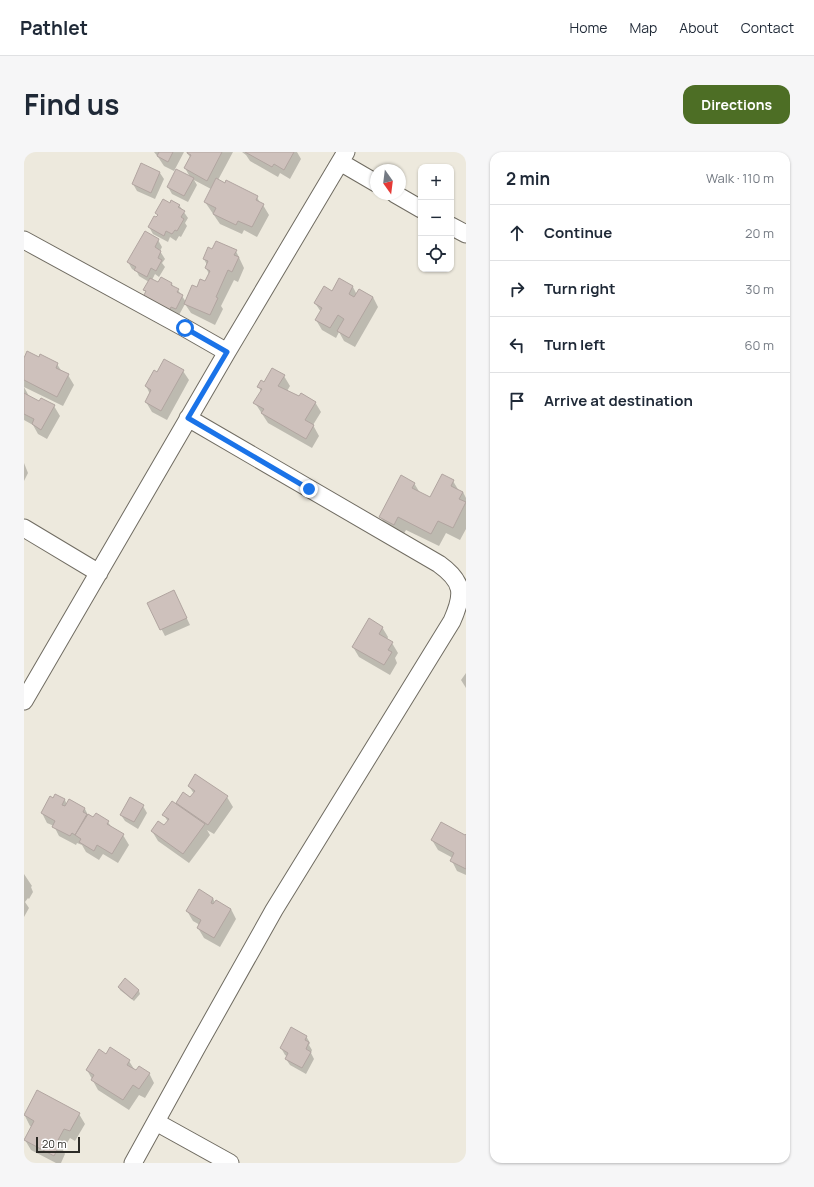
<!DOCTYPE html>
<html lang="en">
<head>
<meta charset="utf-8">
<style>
  body { margin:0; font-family:Manrope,sans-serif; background:#f6f6f7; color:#1f2937 }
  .controls { position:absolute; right:12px; top:12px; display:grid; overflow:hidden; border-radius:8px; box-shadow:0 1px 3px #0004 }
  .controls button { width:36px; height:36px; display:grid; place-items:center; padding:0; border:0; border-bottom:1px solid #e0e1e3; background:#fff; color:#1f2937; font:20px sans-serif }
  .compass { position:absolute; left:346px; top:12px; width:36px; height:36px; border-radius:50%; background:#fff; box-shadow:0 1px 3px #0004; rotate:166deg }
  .scale { position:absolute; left:12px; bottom:10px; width:44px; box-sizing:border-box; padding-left:4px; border:2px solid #2c2b26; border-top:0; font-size:11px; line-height:14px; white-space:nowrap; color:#2c2b26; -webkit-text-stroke:3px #fff; paint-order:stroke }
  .stop { position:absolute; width:12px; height:12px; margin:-9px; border:3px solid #1a73e8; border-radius:50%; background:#fff }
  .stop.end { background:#1a73e8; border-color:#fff; box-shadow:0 1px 4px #0008 }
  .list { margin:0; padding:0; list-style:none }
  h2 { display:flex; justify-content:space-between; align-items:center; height:52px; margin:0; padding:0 16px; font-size:17px }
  h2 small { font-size:13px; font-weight:400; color:#747a83 }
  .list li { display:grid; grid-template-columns:26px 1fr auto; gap:12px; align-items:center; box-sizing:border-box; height:56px; padding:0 16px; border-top:1px solid #e0e1e3 }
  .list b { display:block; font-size:15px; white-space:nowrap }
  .list em { font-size:13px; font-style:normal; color:#747a83 }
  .icon { flex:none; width:22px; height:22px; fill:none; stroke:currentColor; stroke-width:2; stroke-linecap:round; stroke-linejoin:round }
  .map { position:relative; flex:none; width:442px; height:1011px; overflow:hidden; border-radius:12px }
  header { display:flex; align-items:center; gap:24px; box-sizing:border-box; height:56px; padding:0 20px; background:#fff; border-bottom:1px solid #e0e1e3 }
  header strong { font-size:19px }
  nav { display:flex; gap:22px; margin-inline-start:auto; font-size:14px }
  .intro { display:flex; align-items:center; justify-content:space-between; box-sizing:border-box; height:96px; padding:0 24px }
  h1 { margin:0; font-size:28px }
  .button { padding:10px 18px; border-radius:12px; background:#4d6e25; color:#fff; font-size:14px; font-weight:700 }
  main { display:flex; gap:24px; padding:0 24px }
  aside { flex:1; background:#fff; border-radius:12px; box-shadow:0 1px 3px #0004 }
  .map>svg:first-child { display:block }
  .shadow { fill:#0003 }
  .building { fill:#cec1bc; stroke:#b1a5a0 }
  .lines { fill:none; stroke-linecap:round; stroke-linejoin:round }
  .minor-casing { stroke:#706c62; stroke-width:19 }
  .minor { stroke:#fff; stroke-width:17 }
  .route { stroke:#1a73e8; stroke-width:5 }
</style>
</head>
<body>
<header>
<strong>Pathlet</strong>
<nav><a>Home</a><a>Map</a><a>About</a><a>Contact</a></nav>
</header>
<div class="intro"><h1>Find us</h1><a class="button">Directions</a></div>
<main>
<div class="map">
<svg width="442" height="1011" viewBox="0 0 442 1011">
  <rect width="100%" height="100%" fill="#ede9dd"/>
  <path class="shadow" d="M130 0H160L150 19 140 14 134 5Z
    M162 0H209L194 28 233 45 236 51 239 53 245 63 233 85 220 78 218 82 196 72 181 50 187 37 170 28 173 33 164 50 148 42 144 35 166 25 161 16 167 6Z
    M218 0H273L277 7 266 27 256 21 254 25 226 9 222 3Z
    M118 13 136 21 140 27 131 47 113 39 109 32Z
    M146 52 155 53 164 66 161 71 163 74 157 85 155 84 152 89 146 85 144 90 129 82 125 75 134 64 132 61Z
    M134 88 138 95 136 99 141 107 138 111 141 115 135 125 131 122 128 128 135 132 137 126 148 132 150 136 154 138 162 150 173 136 181 130 185 122 182 116 183 113 180 107 189 98 212 99 220 116 214 130 210 128 197 154 199 157 191 173 167 161 161 152 155 163 148 167 122 141 121 138 125 130 115 124 113 120 108 117 104 110Z
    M316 128 329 135 333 143 349 145 354 155 331 195 320 189 315 180 312 186 298 178 292 168 297 160 291 151 308 140Z
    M0 208 33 212 38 220 44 223 50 233 39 254 0 235 6 246 15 251 30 254 36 264 23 287 14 282 9 273 0 268Z
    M159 219 165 228 143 268 128 260 122 250 126 242 122 234 133 221Z
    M260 224 266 234 263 239 276 245 291 250 297 260 289 273 295 284 288 296 244 271 231 251 237 240 235 235 240 231Z
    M0 311 4 321 0 329Z
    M429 329 435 339 439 340 442 346V377L436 388 422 381 415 394 382 378 378 385 364 378 357 365 390 331 396 341 407 346Z
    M153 446 166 473 141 484 124 451Z
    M358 475 364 485 363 488 368 491 374 501 371 506 373 511 366 523 335 505 329 495Z
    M442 521V536L437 528Z
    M165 634 203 645 209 655 190 682 183 678 186 683 165 711 134 689 128 679 141 675 144 670 140 663 151 653 160 641 167 646 170 642Z
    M32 643 41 648 43 653 61 657 64 663 69 666 84 670 88 676 99 683 105 693 94 711 79 702 75 708 62 700 58 693 53 691 52 693 35 684 30 674 23 671 18 661 29 648Z
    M119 654 123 661 114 677 101 669 97 663Z
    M442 684V723L433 719 428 709 429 706 414 698 408 688Z
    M0 722 8 734 7 735 9 740 5 747 4 746 1 750 5 756 0 765Z
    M189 746 191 751 207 757 212 767 196 795 180 786 174 776 176 773 169 769 163 759Z
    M101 828 115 839 116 842 110 849 96 838 95 835Z
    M267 876 282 884 286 891 285 893 288 898 287 901 290 907 282 922 266 913 262 907 264 905 261 903 257 896Z
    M82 903 105 909 112 920 125 921 130 931 121 946 115 943 105 958 74 938 63 918Z
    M14 940 55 962 61 972 51 989 46 986 39 998 41 1002 37 1011H32L7 998 1 988 8 975 6 974 1 964Z"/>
  <path class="building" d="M135 0H149L144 10 133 4Z
    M164 0H198L183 29 160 16 167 3 163 1Z
    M221 0H270L260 18 250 12 248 15Z
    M117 11 136 20 127 41 108 32Z
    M152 17 170 26 160 44 143 35Z
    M192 26 201 31 202 28 234 44 232 48 240 52 228 75 214 69 212 73 189 62 192 56 180 50Z
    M139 47 146 51 147 48 156 53 154 55 161 59 157 65 160 67 153 79 151 78 148 82 142 79 140 84 124 75 130 64 132 65 134 63 131 61Z
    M121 79 135 87 131 95 137 99 134 106 138 108 132 119 127 116 123 125 110 118 112 115 103 110Z
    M192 89 213 98 210 103 215 105 208 120 204 118 192 145 194 146 186 163 160 152 168 133 173 135 176 127 181 129 186 119 181 116 184 109 179 107 184 95 188 97Z
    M137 125 148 131 147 133 155 137 153 140 159 143 152 157 147 155 144 161 118 147 122 139 119 138 126 126 134 130Z
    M315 126 329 134 325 142 330 145 335 137 349 145 325 186 313 179 320 167 314 163 306 176 291 168 298 156 290 151 300 134 308 139Z
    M3 199 15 205 16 202 34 211 32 216 45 222 33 245 0 228V206Z
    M140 207 160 218 137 259 121 250 127 238 121 234 130 218 133 220Z
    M248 216 261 223 254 234 275 244 277 241 292 250 281 268 290 273 282 287 237 261 240 257 229 251 238 237 233 235 237 228 240 230Z
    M0 241 15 249 17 246 31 253 17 278 8 272 10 267 0 262Z
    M418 322 430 328 427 334 439 340 435 347 442 350 429 376 414 369 407 382 374 365 370 373 355 365 377 323 391 331 388 336 406 345Z
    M150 438 163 466 136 478 123 451Z
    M345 466 359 475 355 482 369 490 364 498 368 500 360 513 328 495Z
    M171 622 204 644 184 673 152 651 159 640 166 645 171 639 164 634Z
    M31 642 41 647 38 653 41 654 45 647 61 656 59 660 63 662 51 683 48 681 46 684 28 675 31 669 17 661 26 644 29 646Z
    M106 645 120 653 110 670 96 663Z
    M148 649 181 672 159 702 127 679 134 669 140 673 145 667 138 663Z
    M72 661 85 669 83 672 100 682 88 702 73 693 70 699 55 690 57 687 51 683 64 662 69 665Z
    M417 670 441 683 442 682V717L426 709 430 701 407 688Z
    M175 737 189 746 187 751 189 752 192 748 207 757 190 786 173 776 177 768 162 759Z
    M101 826 115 838 108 847 94 835Z
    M267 875 283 884 281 888 285 890 282 897 287 900 278 916 261 907 264 901 256 896Z
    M86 895 106 908 103 913 112 918 115 914 126 921 115 937 109 933 99 948 67 928 70 923 62 918 75 897 82 902Z
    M13 938 56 961 46 979 40 977 33 990 36 992 30 1004 0 988 10 969 0 963Z"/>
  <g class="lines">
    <g class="minor-casing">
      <path id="minor" d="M316 10 352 31
        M371 42 397 57
        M427 74 442 82
        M0 88 161 176 203 200
        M0 376 75 421
        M0 549 203 200 322 0
        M132 970 206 1011
        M109 1011 173 895 250 758 428 469C440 442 440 430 415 412L164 266"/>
    </g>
    <use href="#minor" class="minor"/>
  </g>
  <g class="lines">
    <path class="route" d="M161 176 203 200 164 266 285 337"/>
  </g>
</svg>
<div class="controls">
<button>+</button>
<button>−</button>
<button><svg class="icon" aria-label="locate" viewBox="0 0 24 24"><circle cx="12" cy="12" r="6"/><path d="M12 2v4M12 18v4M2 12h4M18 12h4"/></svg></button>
</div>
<svg class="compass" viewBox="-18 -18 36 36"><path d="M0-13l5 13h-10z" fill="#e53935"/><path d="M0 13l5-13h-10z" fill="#747a83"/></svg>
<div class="scale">20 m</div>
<div class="stop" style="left:161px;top:176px"></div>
<div class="stop end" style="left:285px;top:337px"></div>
</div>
<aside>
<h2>2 min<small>Walk · 110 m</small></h2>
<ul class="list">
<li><svg class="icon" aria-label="ahead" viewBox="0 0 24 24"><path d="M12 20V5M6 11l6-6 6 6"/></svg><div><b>Continue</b></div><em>20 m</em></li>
<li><svg class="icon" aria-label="right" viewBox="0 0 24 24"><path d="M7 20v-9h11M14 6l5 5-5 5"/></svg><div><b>Turn right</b></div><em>30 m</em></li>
<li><svg class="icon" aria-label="left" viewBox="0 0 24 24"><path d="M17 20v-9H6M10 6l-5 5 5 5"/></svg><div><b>Turn left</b></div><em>60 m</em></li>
<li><svg class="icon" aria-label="arrive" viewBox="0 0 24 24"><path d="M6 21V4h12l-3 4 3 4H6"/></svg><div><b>Arrive at destination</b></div></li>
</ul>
</aside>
</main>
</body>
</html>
